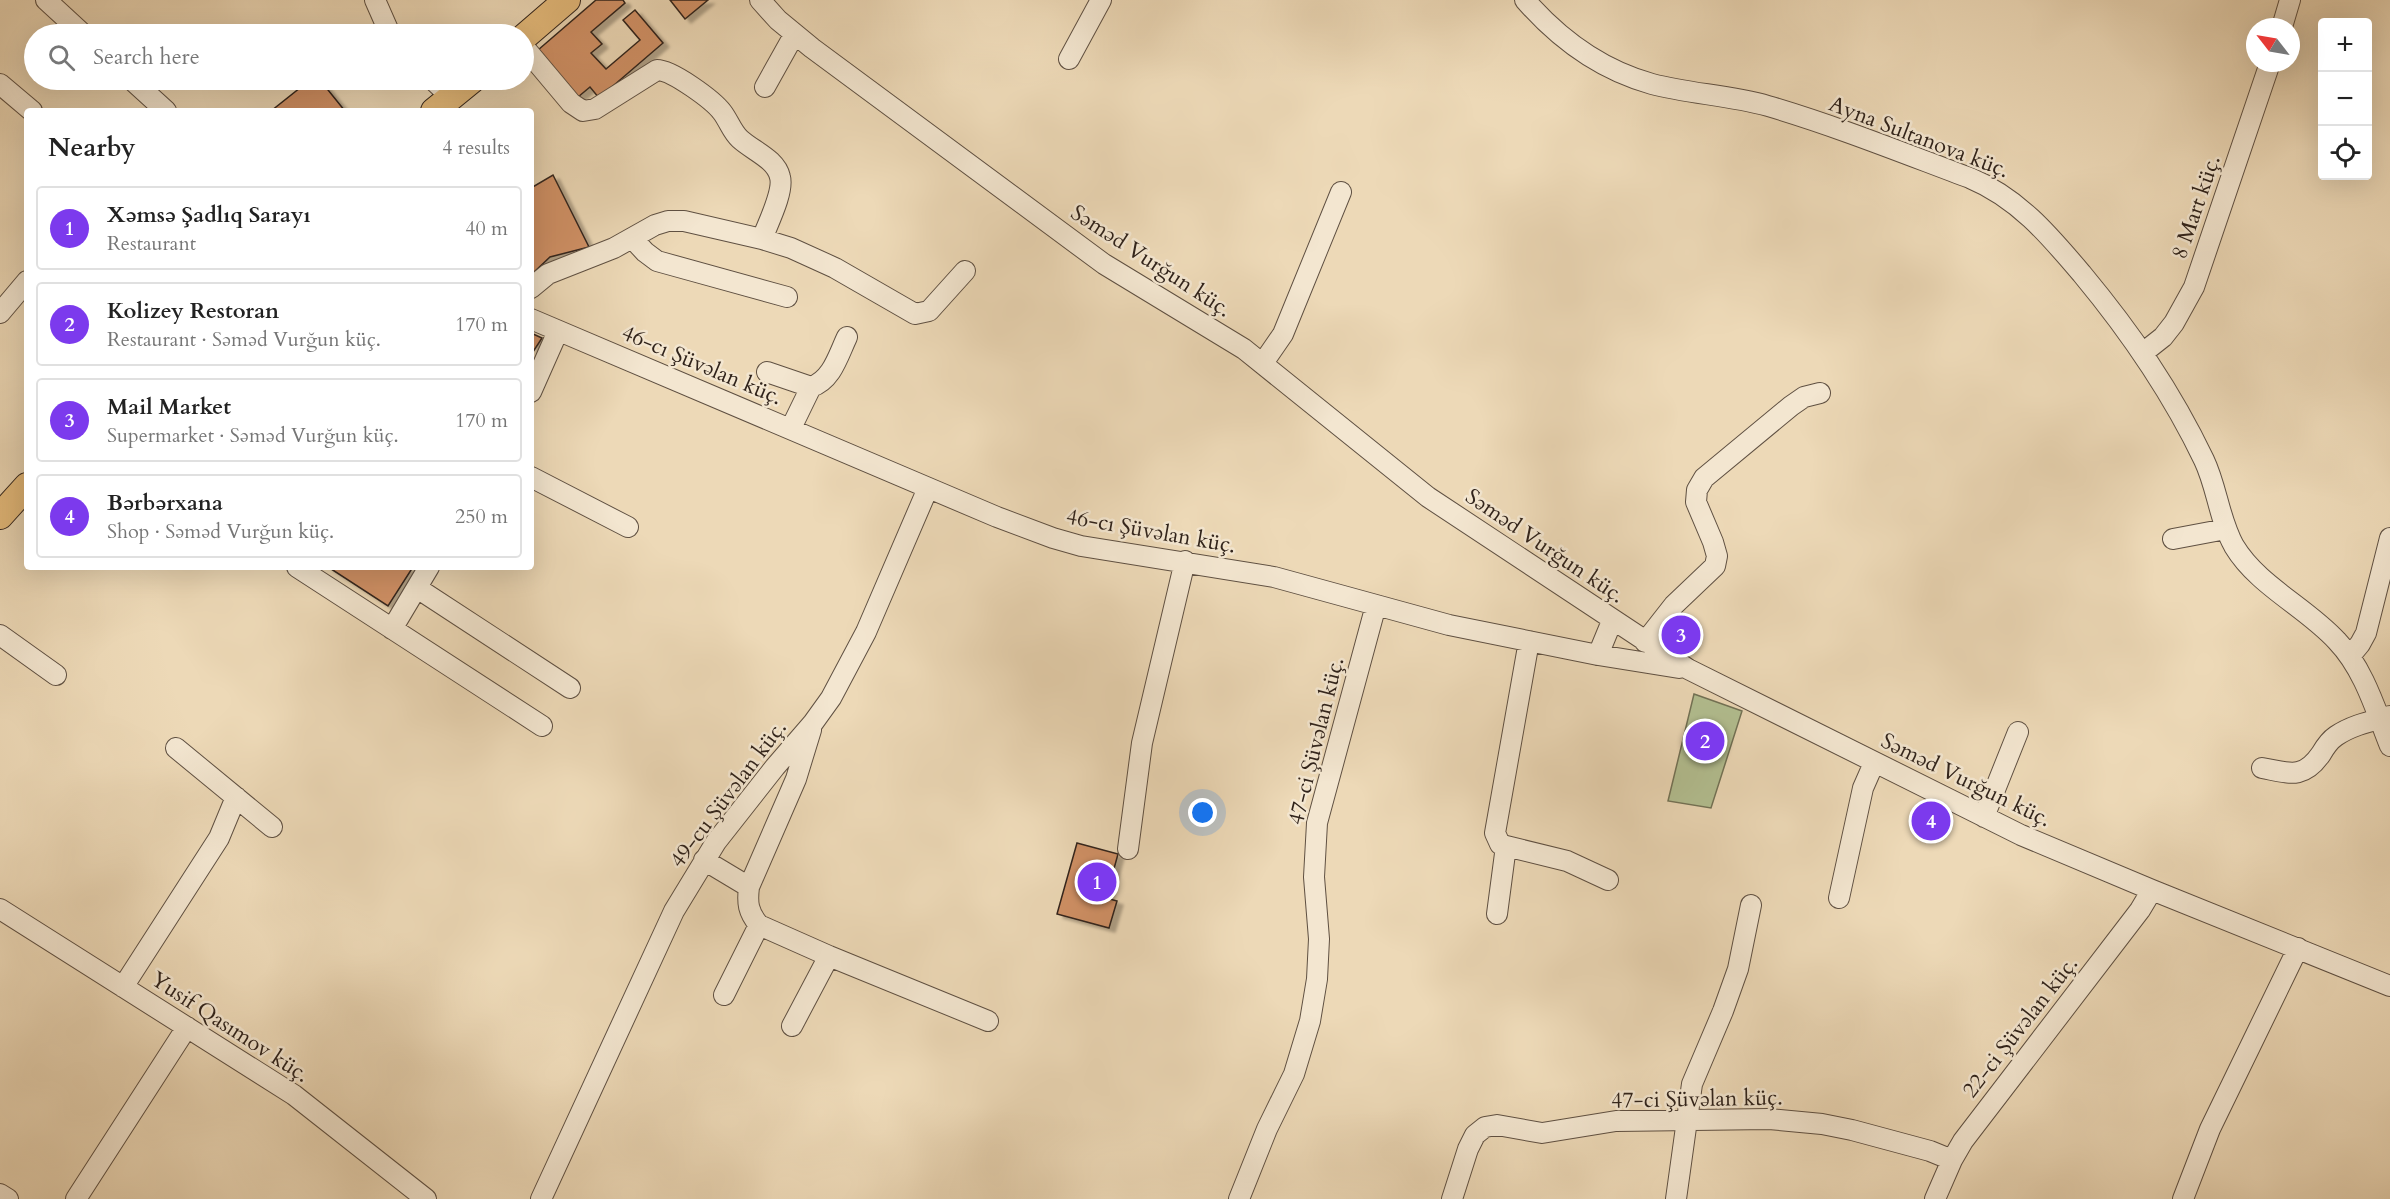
<!DOCTYPE html>
<html lang="en">
<head>
<meta charset="utf-8">
<style>
  body { margin:0; font-family:Cardo,serif; background:#f6f6f6; color:#222 }
  .controls { position:absolute; right:18px; top:18px; display:grid; overflow:hidden; border-radius:6px; box-shadow:0 6px 24px #0002 }
  .controls button { width:54px; height:54px; display:grid; place-items:center; padding:0; border:0; border-bottom:2px solid #e0e0e0; background:#fff; color:#222; font:30px sans-serif }
  .compass { position:absolute; left:2246px; top:18px; width:54px; height:54px; border-radius:50%; background:#fff; box-shadow:0 6px 24px #0002; rotate:301deg }
  .you { position:absolute; left:1203px; top:813px; width:21px; height:21px; margin:-15px; border:4px solid #fff; border-radius:50%; background:#1a73e8; box-shadow:0 0 0 9px #1a73e833 }
  .badge { display:grid; place-items:center; width:39px; height:39px; border-radius:50%; background:#7c3aed; color:#fff; font-size:20px; font-weight:700 }
  .pin { position:absolute; translate:-50% -50%; border:3px solid #fff; box-shadow:0 2px 6px #0006 }
  .list { margin:0; padding:0; list-style:none }
  h2 { display:flex; justify-content:space-between; align-items:center; height:78px; margin:0; padding:0 24px; font-size:26px }
  h2 small { font-size:20px; font-weight:400; color:#767676 }
  .list li { display:grid; grid-template-columns:39px 1fr auto; gap:18px; align-items:center; box-sizing:border-box; height:84px; margin:0 12px 12px; padding:0 12px; border:2px solid #e0e0e0; border-radius:6px }
  .list b { display:block; font-size:22px; white-space:nowrap }
  .list p { margin:0; font-size:20px; white-space:nowrap; color:#767676 }
  .list em { font-size:20px; font-style:normal; color:#767676 }
  .icon { flex:none; width:33px; height:33px; fill:none; stroke:currentColor; stroke-width:2; stroke-linecap:round; stroke-linejoin:round }
  .map { position:relative; flex:none; width:2390px; height:1199px; overflow:hidden }
  .search { position:absolute; background:#fff; box-shadow:0 6px 24px #0002; left:24px; top:24px; width:510px; height:66px; display:flex; align-items:center; gap:15px; box-sizing:border-box; padding:0 21px; border-radius:33px; color:#767676; font-size:22px }
  .panel { position:absolute; background:#fff; box-shadow:0 6px 24px #0002; left:24px; top:108px; width:510px; height:462px; border-radius:6px }
  .map>svg:first-child { display:block }
  .green { fill:#b3c092; stroke:#727256; stroke-width:1.5 }
  .building { fill:#d19166; stroke:#30231b; stroke-width:1.5; filter:url(#shadow) }
  .lines { fill:none; stroke-linecap:round; stroke-linejoin:round }
  .minor-casing { stroke:#5f5042; stroke-width:22 }
  .major-casing { stroke:#30231b; stroke-width:28 }
  .minor { stroke:#f3e6d0; stroke-width:20 }
  .major { stroke:#e6bc7c; stroke-width:26 }
  .labels { text-anchor:middle; dominant-baseline:central; stroke-width:5; stroke-linejoin:round; paint-order:stroke }
  .street-label { font-size:22px; fill:#30231b; stroke:#f3e6d0 }
</style>
</head>
<body>
<div class="map">
<svg width="2390" height="1199" viewBox="0 0 2390 1199">
  <defs>
    <filter id="shadow"><feDropShadow dx="6" dy="4" stdDeviation="1.5" flood-color="#0004"/></filter>
  </defs>
  <rect width="100%" height="100%" fill="#edd9b7"/>
  <filter id="stains"><feTurbulence type="fractalNoise" baseFrequency=".00333" numOctaves="4"/><feColorMatrix values="0 0 0 0 .2 0 0 0 0 .09 0 0 0 0 .02 0 0 0 .5 -.17"/></filter>
  <radialGradient id="worn" r=".72"><stop offset=".6" stop-color="#630" stop-opacity="0"/><stop offset="1" stop-color="#630" stop-opacity=".3"/></radialGradient>
  <path class="green" d="M1694 694 1742 711 1711 808 1668 801Z"/>
  <path class="building" d="M596 0H623L625 3 591 32 602 44 591 53 606 69 640 40 623 20 635 10 663 43 599 98 590 87 578 97 538 50Z
    M670 0H708L685 19Z
    M310 80H320L345 111H271Z
    M553 175 589 247 550 257 531 275V188Z
    M531 333 542 338 531 355Z
    M328 567H413L388 606Z
    M1077 843 1118 854 1106 898 1117 901 1109 928 1057 914Z"/>
  <g class="lines">
    <g class="minor-casing">
      <path id="minor" d="M46 0 83 34
        M375 0 390 34
        M760 0 778 20 812 48 1104 264 1244 349 1428 497 1688 669 2021 835 2152 890 2390 986
        M1525 0C1559 39 1601 70 1652 84 1690 94 1729 95 1768 106 1836 126 1903 153 1970 178 2018 198 2049 235 2082 274 2131 333 2171 391 2204 460 2217 487 2219 519 2234 546 2258 586 2306 607 2337 641 2364 669 2376 711 2390 746
        M2282 27 2290 0
        M524 47 571 103 583 111 595 109 657 70C672 70 713 100 722 112 729 121 732 132 740 139 753 151 776 159 780 177 784 192 768 223 762 239
        M1069 59 1101 0
        M132 80 166 111
        M433 80 451 97
        M0 84 32 111
        M765 87 794 35
        M633 239 645 252 657 261 787 297
        M531 288 548 274 614 248 655 225 668 221H684L762 239 791 248 835 268 915 314 929 311 965 271
        M0 313 27 281
        M531 319 997 517 1053 538 1081 546 1274 577 1449 625 1598 655 1679 668
        M2144 352 2163 337 2174 323 2194 287 2270 63
        M1263 363 1283 334 1341 192
        M767 372 811 387
        M531 392 558 331
        M791 428 811 387C832 380 838 356 847 337
        M531 477 628 527
        M2173 539 2226 529
        M297 567 542 726
        M417 588 570 688
        M392 629 429 567
        M0 635 56 675
        M1529 641 1495 833 1500 844 1506 846 1567 861 1608 880
        M1645 642 1674 605 1715 566 1717 556 1713 542 1696 502 1697 490 1704 478 1791 406 1804 397 1820 393
        M1598 655 1612 621
        M2350 656 2360 644 2366 633 2390 538
        M811 730 796 779 749 887C747 903 748 912 759 925L829 956 988 1021
        M176 748 272 827
        M2262 768C2289 773 2303 780 2321 754 2325 747 2330 740 2336 736 2352 725 2372 721 2390 716
        M1984 817 2018 732
        M1128 849 1142 743 1185 561
        M704 860 749 887
        M1839 898 1863 788 1874 763
        M0 909 294 1095 426 1199
        M1497 914 1506 846
        M123 987 219 838 236 797
        M724 995 759 925
        M792 1026 829 956
        M0 1194 8 1199
        M76 1199 187 1027
        M541 1199 674 911 716 842 775 767 813 723 831 698 866 632 928 488
        M1239 1199 1267 1129 1294 1074 1310 1021 1317 979 1319 939 1314 877 1317 823 1376 605
        M1452 1199 1468 1149 1475 1135 1485 1127 1497 1125 1542 1133 1616 1121 1769 1119 1822 1124 1852 1130 1930 1151 1952 1160
        M1676 1199 1692 1084 1723 1011 1738 969 1751 905
        M1935 1199 1952 1160 1963 1141 2140 910 2152 890
        M2183 1199 2210 1129 2298 948"/>
    </g>
    <g class="major-casing">
      <path id="major" d="M524 37 567 0
        M434 111 472 80
        M0 516 27 486"/>
    </g>
    <use href="#minor" class="minor"/>
    <use href="#major" class="major"/>
  </g>
  <g class="labels">
    <g class="street-label">
      <text transform="translate(1919 137) rotate(21)">Ayna Sultanova küç.</text>
      <text transform="translate(2196 207) rotate(-71)">8 Mart küç.</text>
      <text transform="translate(1151 261) rotate(33)">Səməd Vurğun küç.</text>
      <text transform="translate(702 365) rotate(23)">46-cı Şüvəlan küç.</text>
      <text transform="translate(1151 531) rotate(10)">46-cı Şüvəlan küç.</text>
      <text transform="translate(1545 546) rotate(34)">Səməd Vurğun küç.</text>
      <text transform="translate(1316 741) rotate(-76)">47-ci Şüvəlan küç.</text>
      <text transform="translate(1966 780) rotate(26)">Səməd Vurğun küç.</text>
      <text transform="translate(728 794) rotate(-53)">49-cu Şüvəlan küç.</text>
      <text transform="translate(230 1027) rotate(33)">Yusif Qasımov küç.</text>
      <text transform="translate(2020 1027) rotate(-52)">22-ci Şüvəlan küç.</text>
      <text transform="translate(1697 1099) rotate(-1)">47-ci Şüvəlan küç.</text>
    </g>
  </g>
  <rect width="100%" height="100%" filter="url(#stains)"/>
  <rect width="100%" height="100%" fill="url(#worn)"/>
</svg>
<div class="controls">
<button>+</button>
<button>−</button>
<button><svg class="icon" aria-label="locate" viewBox="0 0 24 24"><circle cx="12" cy="12" r="6"/><path d="M12 2v4M12 18v4M2 12h4M18 12h4"/></svg></button>
</div>
<svg class="compass" viewBox="-18 -18 36 36"><path d="M0-13l5 13h-10z" fill="#e53935"/><path d="M0 13l5-13h-10z" fill="#767676"/></svg>
<div class="you"></div>
<div class="pin badge" style="left:1097px;top:882px">1</div>
<div class="pin badge" style="left:1705px;top:741px">2</div>
<div class="pin badge" style="left:1681px;top:635px">3</div>
<div class="pin badge" style="left:1931px;top:821px">4</div>
<div class="search"><svg class="icon" aria-label="search" viewBox="0 0 24 24"><circle cx="10" cy="10" r="6"/><path d="M15 15l6 6"/></svg>Search here</div>
<section class="panel">
<h2>Nearby<small>4 results</small></h2>
<ul class="list">
<li><span class="badge">1</span><div><b>Xəmsə Şadlıq Sarayı</b><p>Restaurant</p></div><em>40 m</em></li>
<li><span class="badge">2</span><div><b>Kolizey Restoran</b><p>Restaurant · Səməd Vurğun küç.</p></div><em>170 m</em></li>
<li><span class="badge">3</span><div><b>Mail Market</b><p>Supermarket · Səməd Vurğun küç.</p></div><em>170 m</em></li>
<li><span class="badge">4</span><div><b>Bərbərxana</b><p>Shop · Səməd Vurğun küç.</p></div><em>250 m</em></li>
</ul>
</section>
</div>
</body>
</html>
